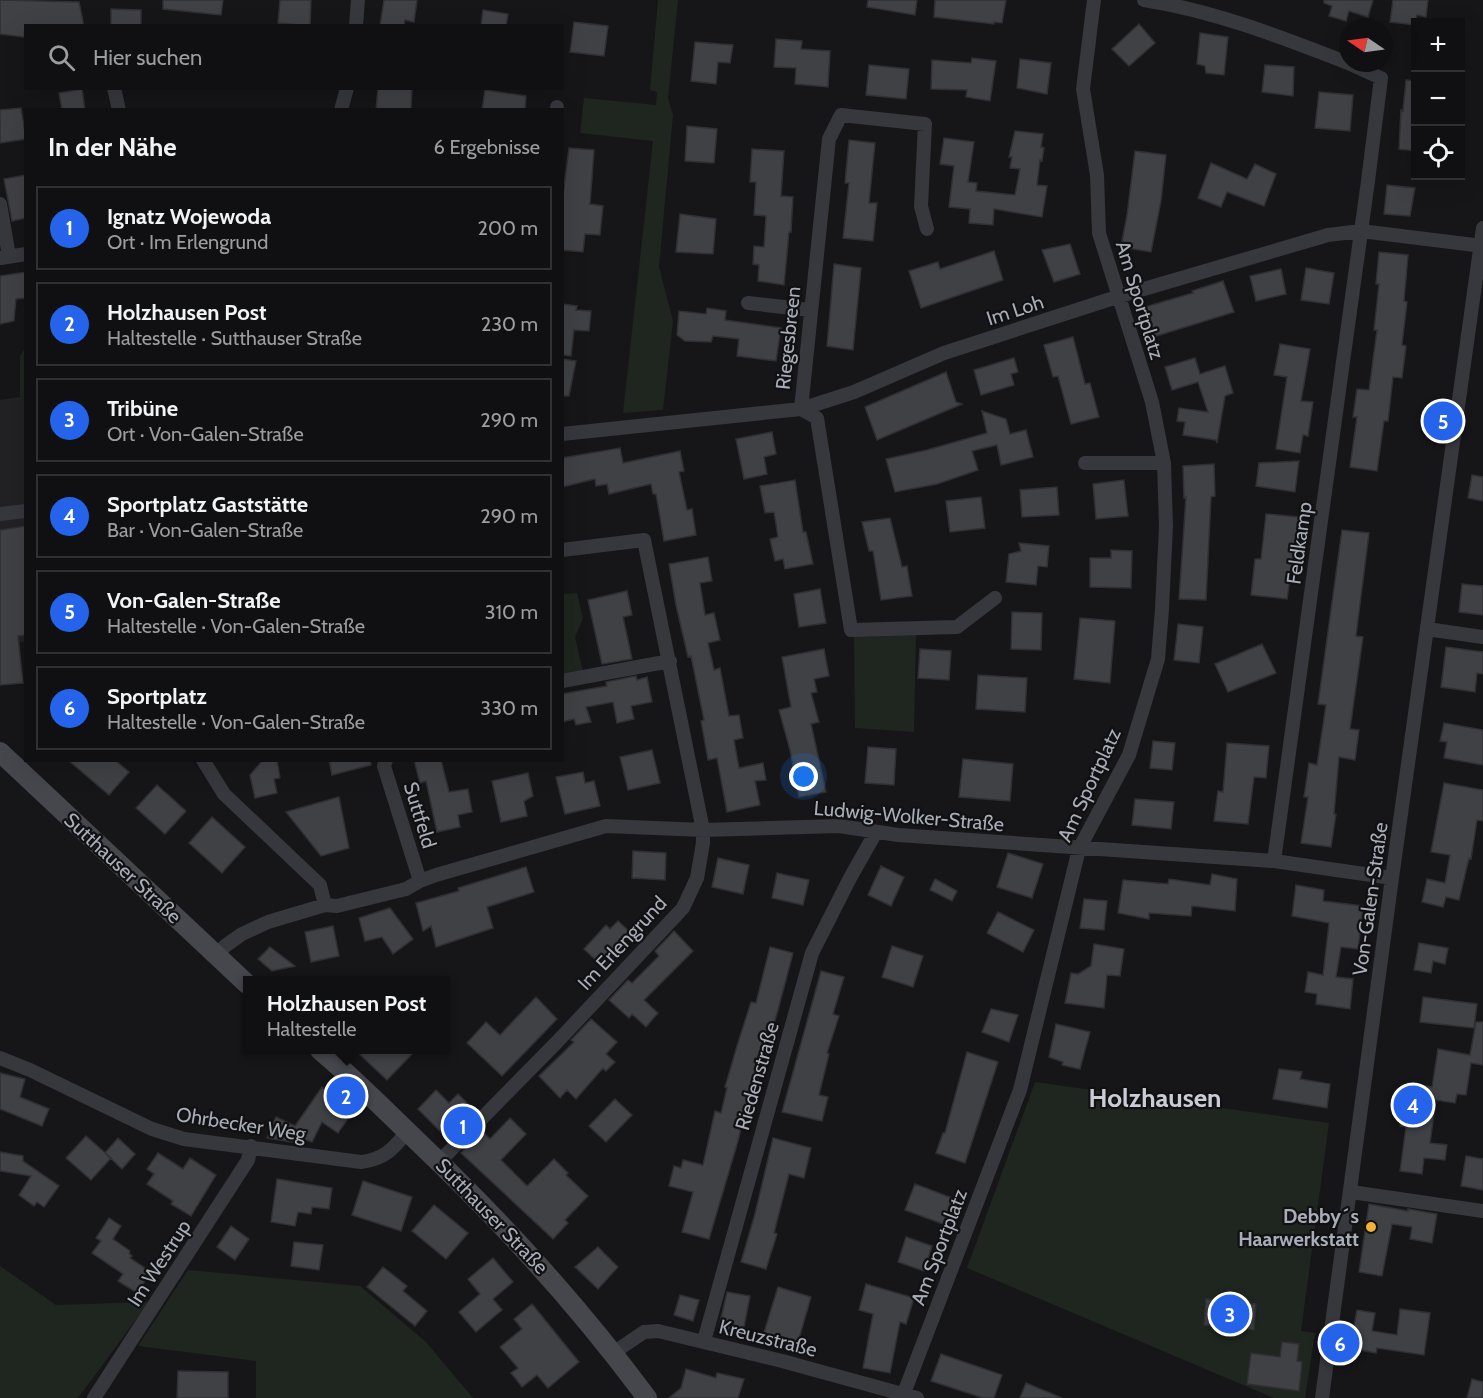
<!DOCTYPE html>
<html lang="de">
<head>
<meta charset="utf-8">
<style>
  body { margin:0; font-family:Cabin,sans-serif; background:#19191b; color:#f1f3f6 }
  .controls { position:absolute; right:18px; top:18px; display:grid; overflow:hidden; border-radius:0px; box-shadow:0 6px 24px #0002 }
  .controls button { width:54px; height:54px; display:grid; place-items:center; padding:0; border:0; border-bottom:2px solid #303032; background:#101012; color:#f1f3f6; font:30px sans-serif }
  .compass { position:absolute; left:1339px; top:18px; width:54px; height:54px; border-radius:50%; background:#101012; box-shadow:0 6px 24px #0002; rotate:283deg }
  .you { position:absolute; left:804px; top:777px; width:21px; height:21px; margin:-15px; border:4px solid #fff; border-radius:50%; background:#1a73e8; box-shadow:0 0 0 9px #1a73e833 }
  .badge { display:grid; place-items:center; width:39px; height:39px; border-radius:50%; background:#2563eb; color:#fff; font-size:20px; font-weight:700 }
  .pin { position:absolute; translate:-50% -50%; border:3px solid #fff; box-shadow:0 2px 6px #0006 }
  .popup { position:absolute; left:243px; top:976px; width:207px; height:78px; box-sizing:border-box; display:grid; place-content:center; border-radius:0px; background:#101012; filter:drop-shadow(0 2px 4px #0005); font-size:20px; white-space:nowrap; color:#9c9d9f }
  .popup b { font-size:22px; color:#f1f3f6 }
  .popup::after { content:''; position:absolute; left:50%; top:100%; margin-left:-12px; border:12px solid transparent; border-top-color:#101012 }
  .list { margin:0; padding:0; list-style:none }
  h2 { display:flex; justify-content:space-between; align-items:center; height:78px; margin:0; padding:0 24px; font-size:26px }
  h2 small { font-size:20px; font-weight:400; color:#9c9d9f }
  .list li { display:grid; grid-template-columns:39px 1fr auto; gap:18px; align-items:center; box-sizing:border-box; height:84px; margin:0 12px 12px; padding:0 12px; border:2px solid #303032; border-radius:0px }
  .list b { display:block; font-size:22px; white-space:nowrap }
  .list p { margin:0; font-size:20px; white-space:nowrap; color:#9c9d9f }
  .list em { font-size:20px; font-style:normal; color:#9c9d9f }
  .icon { flex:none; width:33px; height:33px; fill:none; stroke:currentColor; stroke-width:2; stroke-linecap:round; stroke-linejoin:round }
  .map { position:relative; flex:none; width:1483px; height:1398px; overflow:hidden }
  .search { position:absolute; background:#101012; box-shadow:0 6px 24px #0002; left:24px; top:24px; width:540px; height:66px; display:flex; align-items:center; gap:15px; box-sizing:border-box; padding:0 21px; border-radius:0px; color:#9c9d9f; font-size:22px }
  .panel { position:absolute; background:#101012; box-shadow:0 6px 24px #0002; left:24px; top:108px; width:540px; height:654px; border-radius:0px }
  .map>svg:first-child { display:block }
  .built { fill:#222225 }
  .green { fill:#1e261f }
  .building { fill:#404145; stroke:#303034; stroke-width:1.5 }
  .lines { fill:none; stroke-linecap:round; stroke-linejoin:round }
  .street { stroke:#37383d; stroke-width:14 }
  .secondary { stroke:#45474d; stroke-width:20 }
  .poi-dot { fill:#f2b134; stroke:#111113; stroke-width:2 }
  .labels { text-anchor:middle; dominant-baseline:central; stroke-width:4.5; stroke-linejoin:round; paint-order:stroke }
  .street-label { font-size:20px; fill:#a8adb8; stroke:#111113 }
  .poi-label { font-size:20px; font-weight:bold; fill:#a8adb8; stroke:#111113; text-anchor:end }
  .district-label { font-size:26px; font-weight:bold; fill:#c9ccd4; stroke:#111113 }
</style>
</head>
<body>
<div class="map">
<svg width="1483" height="1398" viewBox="0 0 1483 1398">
  <rect width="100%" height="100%" fill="#161618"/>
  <path class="built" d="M25 396V641L0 647V400Z"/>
  <path class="green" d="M658 0H678L668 98 673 115 659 267 673 321 663 410 623 413 653 141 580 133 584 98 656 105 657 92 650 90Z
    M25 348V396L20 397V356Z
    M577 593 583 618 575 637 583 672 562 676V594Z
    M916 634 914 732 855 728 854 635Z
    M1035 1082 1329 1123 1301 1331 1315 1333 1305 1398H1274L967 1268Z
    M0 1266 56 1305 149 1302 78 1398H0Z
    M188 1270 360 1286 426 1342 473 1398H256V1361L138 1346Z"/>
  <path class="building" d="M0 0 79 2 84 26H25L24 37 0 34Z
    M163 0H223L221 15 163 9Z
    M280 0H311L310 26 278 23Z
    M384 0H417L414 22 405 20 404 26H380Z
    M868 0H917L915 15 867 7Z
    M935 0H1006L1002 23 994 22V24L934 17Z
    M1324 0H1373L1368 17 1349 11 1346 21 1329 16 1332 6 1324 3Z
    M1393 0H1428L1426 17 1417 15 1415 25 1390 22Z
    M111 9 141 10V26H111Z
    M483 10 508 14 506 26H481Z
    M574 22 608 26 604 56 570 52Z
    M1139 24 1155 43 1129 66 1112 49Z
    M1200 33 1228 37 1224 75 1206 73 1205 66 1197 64Z
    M776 39 802 41 801 49 830 51 828 87 795 84 796 68 774 67Z
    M695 42 733 45 730 63 718 62 716 84 691 81Z
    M972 58 996 61 990 101 966 97 967 90 931 89 932 60 971 63Z
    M1020 59 1051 63 1047 94 1017 88Z
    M869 65 909 69 906 99 866 95Z
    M1265 65 1294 67 1293 96 1262 92Z
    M1406 80 1416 81V151L1399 149 1401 110 1403 111Z
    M378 88H412L411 110H376Z
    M82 89 85 110H62L59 93Z
    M485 90 526 96 525 110H482Z
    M1319 92 1353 95 1350 131 1315 128Z
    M21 108 26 139 0 143V110Z
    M687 126 717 129 714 163 685 161Z
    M1015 131 1043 134 1041 147 1044 148 1042 161 1040 160 1037 185 1047 186 1042 217 994 209 993 225 969 223 970 209 949 207 954 166 940 164 944 138 974 142 968 182 977 183 976 191 1015 195 1020 169 1010 168 1012 157H1009Z
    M849 140 875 143 869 203H877L873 241 843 238 849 183H845Z
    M569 148 594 150 590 204 603 206 600 235 585 234 583 252 562 250V203Z
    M752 149 784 151 781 196 793 197 791 232H789L784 285 758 281 759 265 753 264 754 246 764 247 766 216 754 215 756 182H750Z
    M1135 151 1166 155 1161 201 1151 252 1121 247 1127 215Z
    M1211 163 1247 179 1255 164 1276 174 1264 206 1227 192 1221 207 1198 198Z
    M26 175V218L12 221 4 179Z
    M1387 185 1415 188 1410 216 1384 214Z
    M680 214 716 219 713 254 676 252Z
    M1070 244 1080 274 1054 282 1042 250Z
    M994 251 1003 280 921 308 909 271 938 262 940 269Z
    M1379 252 1408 255 1404 301 1407 302 1402 345 1406 346 1402 378 1393 377 1388 421H1384L1377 471 1350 467 1357 417H1353L1357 389 1369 390 1377 330H1374L1379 284H1376Z
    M834 264 861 268 853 350 827 346Z
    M1306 268 1334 273 1329 304 1301 300Z
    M1281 269 1286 294 1256 301 1250 276Z
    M26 272V298L16 299 14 321 0 324V276Z
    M1223 281 1234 312 1153 337 1145 307 1193 293 1192 291Z
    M562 304 577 306 576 310 591 311 589 331 574 330 571 356 562 355Z
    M707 308 726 311 725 320 781 328 776 361 737 356 739 339 713 336 711 342 685 341 677 335 679 311 706 314Z
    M1073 337 1085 384 1090 383 1099 417 1071 424 1058 376 1053 377 1044 345Z
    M1280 344 1310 349 1301 401 1313 402 1308 436 1303 435 1300 453 1276 449 1287 377 1274 375Z
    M1014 358 1018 372 1011 374 1014 385 981 395 974 370Z
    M1195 358 1200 374 1225 366 1233 393 1225 396 1217 443 1216 440 1183 435 1185 422 1177 421 1179 408 1208 412 1198 382 1172 390 1165 367Z
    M562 359 576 361 569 396H562Z
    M946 372 956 402 962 404 877 440 865 407Z
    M982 411 1006 419 1010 434 1026 430 1033 457 1001 465 997 445 972 451 978 470 937 484 895 492 886 459 927 450 987 433Z
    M772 432 776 454 764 457 767 474 744 479 736 439Z
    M620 448 623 463 680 451 684 471 679 472 687 510 692 509 696 535 664 541 656 494H653L651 484 609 494 607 484 596 486 595 479 562 487V458Z
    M1299 461 1295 492 1256 486 1259 463Z
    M1214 464 1215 496 1211 497 1206 600 1179 599 1186 497 1184 498 1183 466Z
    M1472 475 1483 477V501L1468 498Z
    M795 480 803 532H806L813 564 785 569 783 559 775 561 770 539 778 537 774 512 765 513 760 486Z
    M1124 480 1128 516 1096 519 1093 484Z
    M1057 487 1059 515 1022 517 1020 490Z
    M981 497 985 528 950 532 946 501Z
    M1266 514 1299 517 1287 599 1251 595 1255 559H1261Z
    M890 518 902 567 907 566 912 596 881 600 873 551H869L862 522Z
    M26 526V635L18 636 23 683 0 685V530Z
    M1342 530 1369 533 1356 636 1363 637 1350 729 1359 730 1355 760 1339 757 1334 814H1336L1331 847 1301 843 1308 797H1304L1309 763 1317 765 1326 705 1318 704Z
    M1019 543 1049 546 1047 567 1038 566 1036 585 1006 582 1009 554 1021 551Z
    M1111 550 1132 551 1131 588 1090 587V558H1111Z
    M708 557 712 581 700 583 705 615 714 613 720 640 708 643 714 670 720 668 729 716 739 715 743 738 734 740 739 768 763 763 766 780 755 781 760 805 727 812 717 758 708 760 701 721 704 720 691 656 688 657 676 605 669 564Z
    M1462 584 1483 586V615L1459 612Z
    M820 589 826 623 799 627 794 594Z
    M627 591 632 615 623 617 632 659 602 664 588 600Z
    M1012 612 1042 613 1041 650 1011 649Z
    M1080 618 1115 621 1110 683 1074 679Z
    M1178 624 1203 627 1199 663 1174 660Z
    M1262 644 1276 673 1228 692 1215 664Z
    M1446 647 1483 652V674L1477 673 1475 692 1441 687Z
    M824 649 829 676 814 679 817 692 811 693 819 722 811 724 826 792 799 797 790 750 779 710 791 707 782 657Z
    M920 649 951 651 949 680 918 678Z
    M978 675 1027 678 1025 712 976 709Z
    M636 676 637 680 647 677 652 702 631 706 634 719 617 723 613 702 586 707 591 722 576 725 574 719 562 722V694L607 686 606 682Z
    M1444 723 1483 730V765L1444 758 1447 742 1440 741Z
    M1153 741 1175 743 1172 770 1150 768Z
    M1227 743 1269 746 1266 778 1254 777 1248 824 1214 821 1218 791 1223 792Z
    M868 747 896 749 894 785 865 783Z
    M652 750 660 783 628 790 620 757Z
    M963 759 1013 764 1010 801 959 797Z
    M68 760H115L129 772 109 795Z
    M263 760H277L280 778 274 779 277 793 255 798 250 775Z
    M329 760H370L371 765 332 775Z
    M414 760H441L449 792 468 789 472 812 458 815 460 827 437 832 426 781 420 783Z
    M583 772 585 783 594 781 600 806 565 814 556 777Z
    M528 773 533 796 524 801 527 816 501 822 492 781Z
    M1444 783 1483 790V821L1477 820 1471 859 1469 858 1459 900 1446 897 1443 907 1422 902 1427 879 1445 883 1450 855 1431 852Z
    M157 785 186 811 165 834 136 808Z
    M339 797 349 848 321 856 286 812Z
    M1135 799 1174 802 1171 829 1132 825Z
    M212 817 245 847 222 873 189 843Z
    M633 851 666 853 665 880 632 878Z
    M1008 853 1043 864 1032 898 997 887Z
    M718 858 749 865 743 894 712 887Z
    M881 866 904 877 891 906 868 895Z
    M526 867 534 892 487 907 493 928 436 947 431 926 423 931 416 903 459 891 458 888Z
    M777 873 809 880 803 905 772 898Z
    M1212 874 1237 879 1235 911 1192 906 1191 916 1149 913V919L1118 913 1123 880 1168 884 1169 879 1210 885Z
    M935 879 957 891 952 901 930 890Z
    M1296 885 1324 890 1323 901 1363 906 1358 949 1341 947 1336 977 1353 979 1350 1009 1316 1004 1317 994 1305 992 1308 972 1323 975 1329 923 1292 916Z
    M1084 899 1107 901 1104 930 1080 928Z
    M390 908 413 939 393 954 382 937 365 941 359 918Z
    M998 912 1034 930 1023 952 987 933Z
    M618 921 631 933 622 942 624 948 604 968 584 949 606 925 610 929Z
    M333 926 339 956 311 962 305 932Z
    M674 931 693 951 644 1000 658 1013 646 1027 632 1014 629 1018 609 1000 628 980 632 983 659 956 655 951Z
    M1419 943 1448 948 1445 964 1433 961 1431 973 1414 970Z
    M1094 944 1124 949 1120 976 1107 975 1104 1008 1065 1003 1071 973 1078 974 1091 966Z
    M892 946 923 956 913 987 882 977Z
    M270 947 295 966 272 971 258 959Z
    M770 947 793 953 778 1010 753 1095 749 1094 738 1141 709 1239 682 1232 693 1192 669 1186 674 1166 681 1168 683 1160 703 1165 715 1111 721 1113 727 1088 725 1087 737 1046 751 1002 756 1003Z
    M821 971 844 977 833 1014 839 1016 827 1053 829 1054 819 1095 828 1097 822 1121 782 1112Z
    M536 997 557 1019 502 1076 467 1043 486 1022 500 1035Z
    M1423 997 1477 1004 1474 1028 1420 1022Z
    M991 1009 1018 1015 1009 1042 982 1032Z
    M591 1019 617 1042 606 1054 615 1062 606 1071 603 1068 576 1099 567 1090 560 1098 539 1076 574 1042 571 1040Z
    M1476 1022H1483V1065L1471 1063 1466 1095 1457 1094 1455 1103 1436 1100 1430 1143 1447 1145 1445 1160 1424 1158 1422 1174 1400 1171 1406 1127 1400 1126 1408 1083 1432 1087 1438 1049 1470 1055Z
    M1056 1024 1090 1032 1080 1069 1062 1065 1063 1062 1049 1057Z
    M355 1050H416L387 1080Z
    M967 1052 998 1062 965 1163 936 1153 943 1133H945Z
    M1279 1069 1302 1072 1300 1079 1330 1084 1327 1108 1273 1099Z
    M0 1073 25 1079 20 1097 49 1109 42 1126 0 1109Z
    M322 1087 354 1110 338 1133 322 1122 312 1142 301 1138 298 1143 267 1138 276 1117 295 1126Z
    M436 1090 449 1103 458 1094 470 1106 443 1134 418 1109Z
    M615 1099 632 1115 606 1142 589 1126Z
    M510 1118 526 1134 501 1160 527 1186 554 1159 568 1173 566 1175 588 1196 565 1220 568 1223 553 1239 461 1153 482 1131 490 1139Z
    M86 1136 111 1158 91 1180 66 1158Z
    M118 1138 135 1154 122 1169 105 1153Z
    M773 1138 811 1148 804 1178 789 1174 774 1233 777 1234 766 1269 741 1262 755 1214Z
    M0 1152 23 1156V1161L59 1186 44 1207 37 1202 34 1206 19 1195 31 1176 0 1171Z
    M158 1153 183 1169 190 1158 216 1175 191 1216 171 1204 173 1201 147 1184 154 1174 147 1169Z
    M1466 1156 1483 1159V1190L1461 1186Z
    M277 1179 332 1188 329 1209 312 1207 311 1214 298 1212 295 1226 271 1222Z
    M363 1181 412 1197 401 1231 352 1215Z
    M915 1184 952 1198 943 1224 905 1210Z
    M1369 1204 1408 1211V1209L1437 1214 1432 1243 1410 1239 1412 1227 1392 1224 1382 1276 1359 1272Z
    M434 1205 468 1233 446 1259 412 1231Z
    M109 1218 121 1226 113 1239 130 1251 129 1253 132 1256 130 1258 151 1272 137 1293 118 1281 123 1274 92 1253 101 1241 96 1238Z
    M231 1226 249 1239 235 1260 217 1247Z
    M906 1237 932 1246 924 1271 898 1262Z
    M294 1242 323 1245 319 1270 291 1266Z
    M598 1247 618 1267 598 1289 575 1267Z
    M493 1258 513 1282 493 1299 502 1310 476 1332 459 1312 480 1294 468 1279Z
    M383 1267 407 1286 403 1291 427 1311 415 1326 367 1287Z
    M866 1284 914 1298 906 1324 900 1322 890 1373 863 1368 873 1314 859 1310Z
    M778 1287 811 1297 796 1349 762 1339Z
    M727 1292 750 1296 743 1332 719 1327Z
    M680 1295 699 1300 693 1321 674 1315Z
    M1206 1299 1256 1304 1254 1330 1204 1325Z
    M532 1304 579 1362 548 1388 537 1375 522 1387 511 1373 518 1368 500 1347 522 1329 514 1319Z
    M1400 1309 1430 1313 1424 1355 1377 1348 1376 1353 1350 1348 1357 1310 1375 1313 1372 1331 1397 1335Z
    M1282 1342 1299 1344 1297 1361 1302 1362 1299 1391 1247 1384 1251 1353 1280 1357Z
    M941 1354 1002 1375 994 1398H983L931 1381Z
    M686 1369 716 1378 717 1373 744 1379 738 1398H669L681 1388Z
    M178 1371 228 1372V1398H177Z
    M1472 1379 1483 1382V1398H1467Z
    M1026 1383 1062 1398H1020Z"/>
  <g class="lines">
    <path class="street" d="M1144 0C1215 11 1281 37 1348 63
      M356 26 358 0
      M114 88 119 110
      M341 110 347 88
      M557 110V107
      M0 204 9 256
      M927 229 921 206 925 124 841 115 829 139 801 409 817 418 851 630 957 627 995 598
      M1 258 26 254
      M748 303 810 310
      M562 434 801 409 854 392 944 353 1120 296 1328 235 1361 231 1483 246
      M1085 463H1164
      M0 514 26 511
      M1427 629 1483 637
      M562 681 670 661
      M203 760 224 794 320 885 325 905
      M386 760 384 766 420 881
      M1274 861 1368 181 1381 78 1348 63
      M217 955 225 946 242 934 268 922 325 905 337 906 406 889 420 881 436 875 606 826 703 830 839 826 898 835 1274 861 1392 878
      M0 1058 30 1070 152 1129 184 1139 361 1162C385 1159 393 1149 408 1131
      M439 1162 557 1042 683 908 697 878 703 843V830L644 540 562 550
      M1351 1192 1483 1211
      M704 1341 812 953 850 878 876 832
      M613 1353 644 1332 658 1331 782 1361 917 1398
      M904 1393 1020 1090 1079 849 1129 755 1158 659 1162 609 1166 526 1164 463 1152 402 1099 233 1097 175 1083 89 1094 0
      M94 1398 248 1160 251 1146
      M1322 1398 1392 878 1483 228"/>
    <path class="secondary" d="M0 752 247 984
      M320 1050C352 1077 382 1107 413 1137 500 1220 575 1301 647 1398"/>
  </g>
  <circle class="poi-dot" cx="1371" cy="1227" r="6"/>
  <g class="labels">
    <g class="street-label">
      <text transform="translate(1140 300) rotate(73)">Am Sportplatz</text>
      <text transform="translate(1015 310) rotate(-18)">Im Loh</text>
      <text transform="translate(788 338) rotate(-84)">Riegesbreen</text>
      <text transform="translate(1299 543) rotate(-82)">Feldkamp</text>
      <text transform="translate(1089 785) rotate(-65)">Am Sportplatz</text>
      <text transform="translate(420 815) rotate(73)">Suttfeld</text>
      <text transform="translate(909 816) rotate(5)">Ludwig-Wolker-Straße</text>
      <text transform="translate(123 868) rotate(43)">Sutthauser Straße</text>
      <text transform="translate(1370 899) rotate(-82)">Von-Galen-Straße</text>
      <text transform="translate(622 943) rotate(-47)">Im Erlengrund</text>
      <text transform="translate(757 1076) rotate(-74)">Riedenstraße</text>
      <text transform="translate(241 1124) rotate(9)">Ohrbecker Weg</text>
      <text transform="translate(492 1216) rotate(46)">Sutthauser Straße</text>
      <text transform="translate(939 1247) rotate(-69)">Am Sportplatz</text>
      <text transform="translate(159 1263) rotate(-57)">Im Westrup</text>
      <text transform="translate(768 1338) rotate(14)">Kreuzstraße</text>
    </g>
    <g class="poi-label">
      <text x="1359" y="1216">Debby´s<tspan x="1359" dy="23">Haarwerkstatt</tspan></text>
    </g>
    <g class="district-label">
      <text x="1155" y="1098">Holzhausen</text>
    </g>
  </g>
</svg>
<div class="controls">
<button>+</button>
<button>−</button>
<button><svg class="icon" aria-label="locate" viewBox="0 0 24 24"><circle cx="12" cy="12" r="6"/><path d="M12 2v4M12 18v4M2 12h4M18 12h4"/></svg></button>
</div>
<svg class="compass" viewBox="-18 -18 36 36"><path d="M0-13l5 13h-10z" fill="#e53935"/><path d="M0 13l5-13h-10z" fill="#9c9d9f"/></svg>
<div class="you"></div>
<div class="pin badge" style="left:463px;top:1126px">1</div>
<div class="pin badge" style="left:346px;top:1096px">2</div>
<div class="popup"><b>Holzhausen Post</b>Haltestelle</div>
<div class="pin badge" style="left:1230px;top:1314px">3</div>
<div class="pin badge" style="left:1413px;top:1105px">4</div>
<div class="pin badge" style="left:1443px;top:421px">5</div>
<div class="pin badge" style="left:1340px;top:1343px">6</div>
<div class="search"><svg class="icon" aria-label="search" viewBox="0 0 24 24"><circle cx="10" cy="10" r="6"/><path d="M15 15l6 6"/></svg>Hier suchen</div>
<section class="panel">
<h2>In der Nähe<small>6 Ergebnisse</small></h2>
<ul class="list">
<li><span class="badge">1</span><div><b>Ignatz Wojewoda</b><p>Ort · Im Erlengrund</p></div><em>200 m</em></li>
<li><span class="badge">2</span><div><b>Holzhausen Post</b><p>Haltestelle · Sutthauser Straße</p></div><em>230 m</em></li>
<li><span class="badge">3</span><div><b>Tribüne</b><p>Ort · Von-Galen-Straße</p></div><em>290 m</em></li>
<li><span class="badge">4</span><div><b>Sportplatz Gaststätte</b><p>Bar · Von-Galen-Straße</p></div><em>290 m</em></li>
<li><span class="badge">5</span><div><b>Von-Galen-Straße</b><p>Haltestelle · Von-Galen-Straße</p></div><em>310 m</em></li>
<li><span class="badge">6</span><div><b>Sportplatz</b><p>Haltestelle · Von-Galen-Straße</p></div><em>330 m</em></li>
</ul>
</section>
</div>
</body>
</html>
